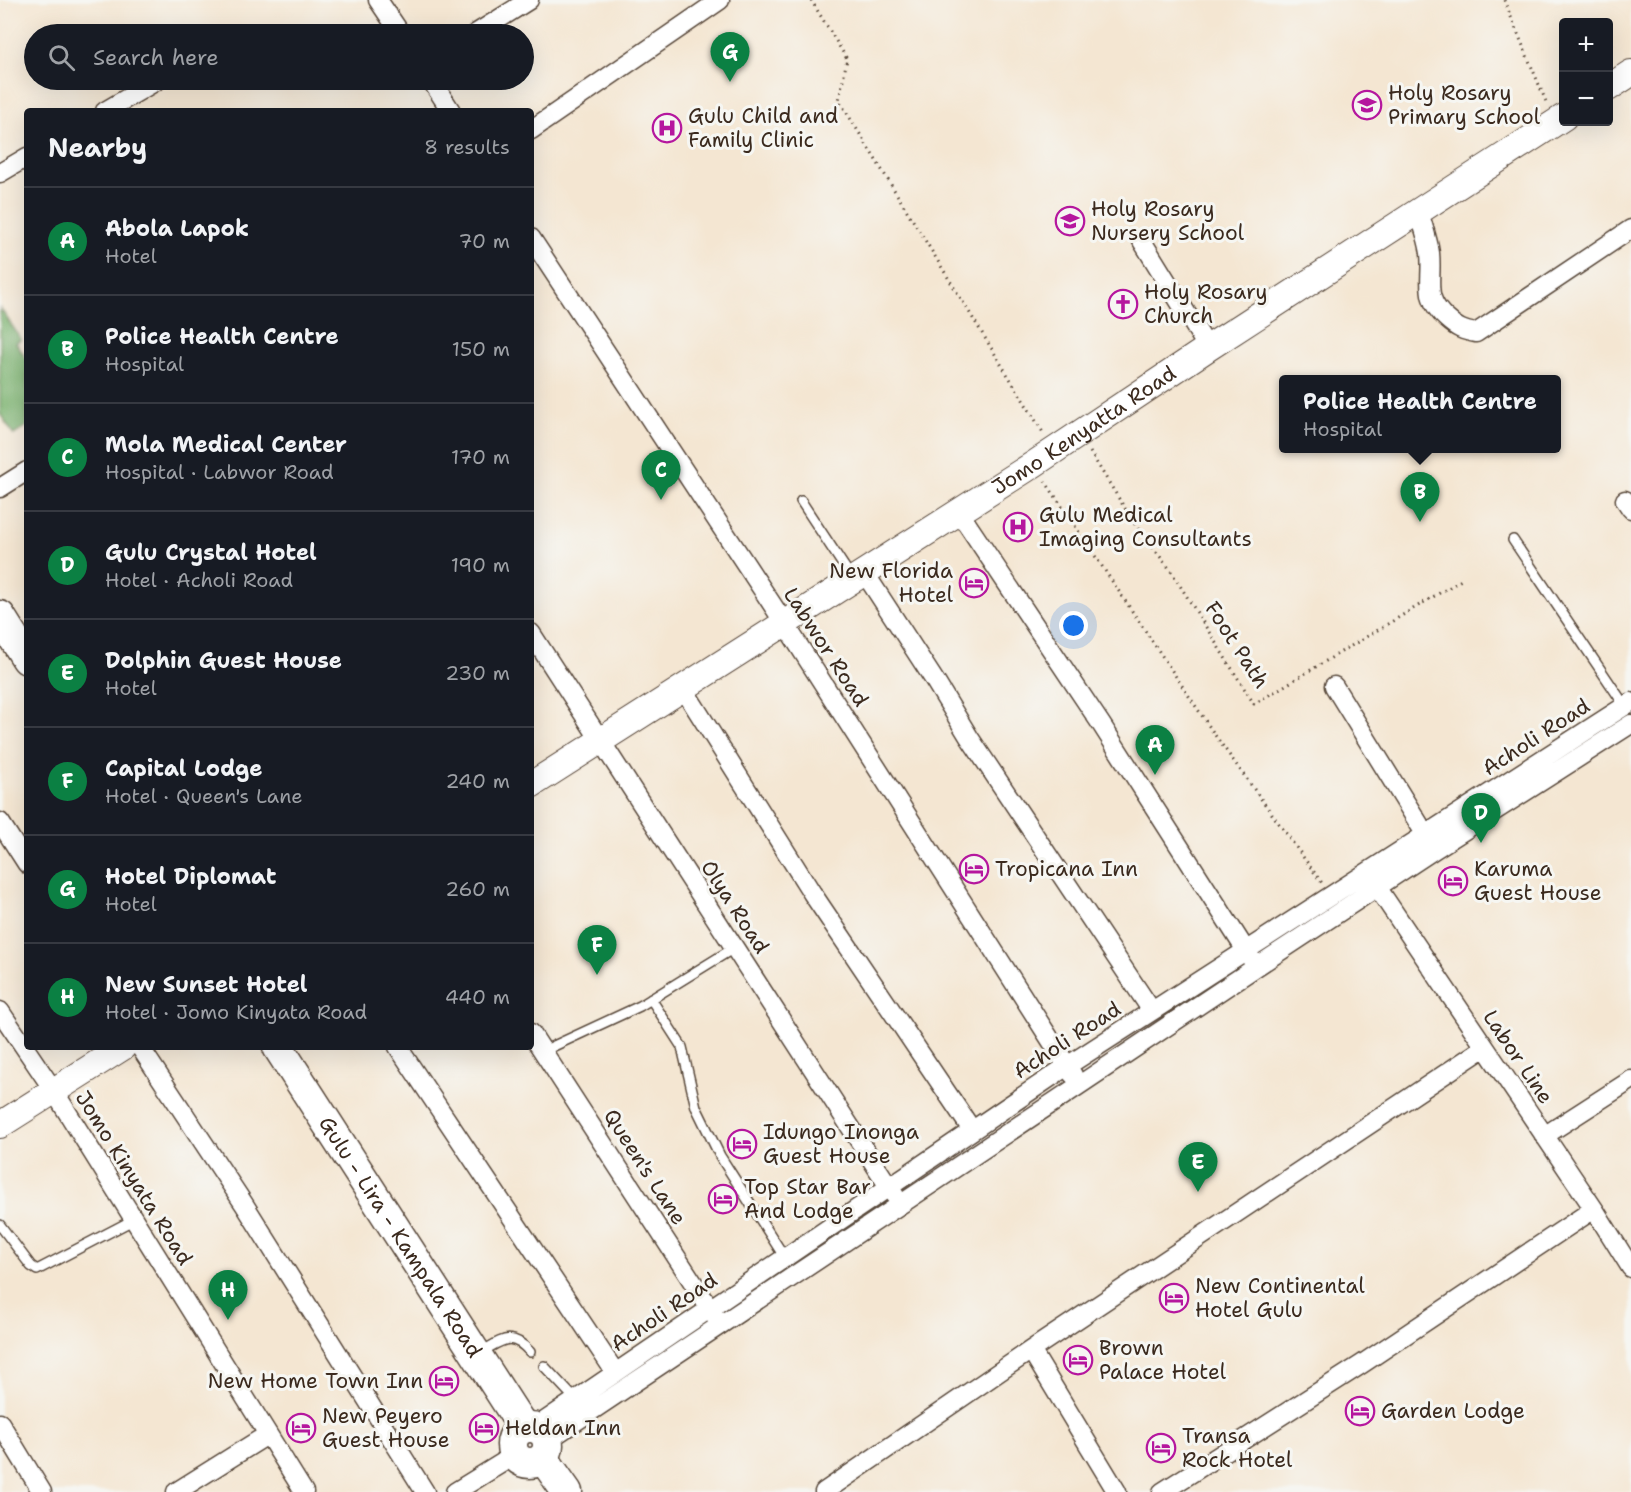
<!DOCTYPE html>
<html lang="en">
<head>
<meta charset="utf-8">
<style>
  body { margin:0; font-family:"Shantell Sans",sans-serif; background:#20242c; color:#f1f3f6 }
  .controls { position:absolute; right:18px; top:18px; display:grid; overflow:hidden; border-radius:6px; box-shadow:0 6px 24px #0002 }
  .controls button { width:54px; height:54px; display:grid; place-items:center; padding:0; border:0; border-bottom:2px solid #363941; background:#171b24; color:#f1f3f6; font:30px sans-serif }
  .you { position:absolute; left:1074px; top:626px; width:21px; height:21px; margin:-15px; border:4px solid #fff; border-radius:50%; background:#1a73e8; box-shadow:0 0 0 9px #1a73e833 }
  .badge { display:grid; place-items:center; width:39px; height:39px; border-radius:50%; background:#0b8043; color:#fff; font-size:20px; font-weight:700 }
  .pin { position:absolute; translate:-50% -50px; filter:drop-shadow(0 2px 3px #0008) }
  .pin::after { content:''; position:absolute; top:32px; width:21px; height:18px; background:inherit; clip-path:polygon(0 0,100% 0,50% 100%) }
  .popup { position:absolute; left:1279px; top:375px; width:282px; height:78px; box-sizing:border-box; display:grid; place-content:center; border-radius:6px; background:#171b24; filter:drop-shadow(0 2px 4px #0005); font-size:20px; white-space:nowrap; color:#9ea1a6 }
  .popup b { font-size:22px; color:#f1f3f6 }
  .popup::after { content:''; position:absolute; left:50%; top:100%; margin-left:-12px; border:12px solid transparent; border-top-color:#171b24 }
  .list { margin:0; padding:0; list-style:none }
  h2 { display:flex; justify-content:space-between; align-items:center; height:78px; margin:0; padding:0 24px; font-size:26px }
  h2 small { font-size:20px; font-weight:400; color:#9ea1a6 }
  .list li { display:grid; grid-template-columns:39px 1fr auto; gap:18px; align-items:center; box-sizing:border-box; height:108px; padding:0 24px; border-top:2px solid #363941 }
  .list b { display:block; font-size:22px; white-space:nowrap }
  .list p { margin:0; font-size:20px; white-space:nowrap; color:#9ea1a6 }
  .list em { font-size:20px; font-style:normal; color:#9ea1a6 }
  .icon { flex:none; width:33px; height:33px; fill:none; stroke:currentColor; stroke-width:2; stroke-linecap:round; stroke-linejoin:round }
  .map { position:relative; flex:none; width:1631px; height:1492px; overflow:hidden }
  .search { position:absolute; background:#171b24; box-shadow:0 6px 24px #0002; left:24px; top:24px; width:510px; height:66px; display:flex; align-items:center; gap:15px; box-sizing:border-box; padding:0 21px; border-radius:33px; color:#9ea1a6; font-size:22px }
  .panel { position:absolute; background:#171b24; box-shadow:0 6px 24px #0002; left:24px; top:108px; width:510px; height:942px; border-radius:6px }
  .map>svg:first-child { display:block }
  .forest { fill:#7ab26e; stroke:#5a6e46; stroke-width:1.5 }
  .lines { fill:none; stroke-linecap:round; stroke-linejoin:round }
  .lane-casing { stroke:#574639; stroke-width:12 }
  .street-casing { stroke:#574639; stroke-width:21 }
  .secondary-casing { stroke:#574639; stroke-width:28 }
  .primary-casing { stroke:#574639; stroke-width:33 }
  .path { stroke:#574639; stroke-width:3; stroke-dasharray:1.5 4.5; stroke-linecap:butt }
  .lane { stroke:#fff; stroke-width:9 }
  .street { stroke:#fff; stroke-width:18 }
  .secondary { stroke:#fff; stroke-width:26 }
  .primary { stroke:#fff; stroke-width:30 }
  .labels { text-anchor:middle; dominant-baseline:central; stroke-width:6; stroke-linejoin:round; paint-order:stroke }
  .poi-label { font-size:21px; fill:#3b2a1e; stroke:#f6f6f2; text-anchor:start }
  .street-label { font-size:21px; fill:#3b2a1e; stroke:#f6f6f2 }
</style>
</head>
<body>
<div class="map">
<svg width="1631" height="1492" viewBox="0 0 1631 1492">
  <rect width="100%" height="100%" fill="#f6f6f2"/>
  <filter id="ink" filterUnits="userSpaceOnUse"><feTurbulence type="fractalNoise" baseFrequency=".0167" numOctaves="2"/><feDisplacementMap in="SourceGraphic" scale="12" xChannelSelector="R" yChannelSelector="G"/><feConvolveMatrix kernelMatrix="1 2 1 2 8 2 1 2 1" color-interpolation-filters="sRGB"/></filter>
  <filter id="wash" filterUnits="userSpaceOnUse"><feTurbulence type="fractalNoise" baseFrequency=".008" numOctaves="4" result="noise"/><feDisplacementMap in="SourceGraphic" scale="24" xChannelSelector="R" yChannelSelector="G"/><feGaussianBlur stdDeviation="1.35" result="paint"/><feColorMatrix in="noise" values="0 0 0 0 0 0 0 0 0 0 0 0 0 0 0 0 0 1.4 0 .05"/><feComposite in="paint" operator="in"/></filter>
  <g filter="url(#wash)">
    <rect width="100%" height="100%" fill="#f4e6d2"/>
    <path class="forest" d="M0 308 21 339 16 343 27 360V426L14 435 0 414Z"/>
  </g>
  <g filter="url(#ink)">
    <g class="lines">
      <g class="lane-casing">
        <path id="lane" d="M801 501 851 577
          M1513 540 1625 706
          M651 999 682 1047 696 1107 720 1156 785 1258
          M543 1051 640 1006 734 948
          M0 1225 31 1266 37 1270 133 1220
          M479 1353C502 1341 510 1330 530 1352
          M544 1366 575 1399"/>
      </g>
      <g class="street-casing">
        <path id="street" d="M378 0 401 34
          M475 34 529 0
          M431 80 451 111
          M105 111 158 80
          M531 130 720 0
          M0 173 27 157
          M1419 212C1423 226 1428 239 1430 253 1433 282 1422 297 1447 319 1457 328 1463 331 1476 333L1631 229
          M531 238 785 624 1073 1075
          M1142 241 1208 348
          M0 488 27 471
          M1625 500 1631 509
          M959 512 1101 724 1252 960
          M864 572 935 681 969 737 1152 1011
          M531 633 895 1196
          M1334 686 1432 845
          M683 688 812 893 972 1130
          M0 822 27 864
          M1371 878 1594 1209 1631 1268
          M0 1011 54 1091 304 1492
          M531 1033 716 1318
          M140 1047 244 1204 425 1492
          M398 1047 615 1372
          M1544 1136 1631 1080
          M1031 1350 1117 1492
          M0 1423 42 1492
          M536 1427 1067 1066 1631 702
          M548 1440 1256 967 1435 849 1631 724
          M176 1492 267 1435
          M455 1492 515 1455
          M824 1492 1031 1350 1484 1048
          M1162 1492 1362 1364 1594 1209"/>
      </g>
      <g class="secondary-casing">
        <g id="secondary">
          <path d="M1608 88 1631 73"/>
          <path id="s1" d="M531 785 1034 464 1208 348 1564 117"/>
          <path d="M0 1125 123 1047"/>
        </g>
      </g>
      <g class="primary-casing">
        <g id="primary">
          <path d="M0 616 27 659"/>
          <path id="s2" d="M278 1047 523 1427"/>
          <circle cx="530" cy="1445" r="18"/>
          <path d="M543 1458 567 1492"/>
        </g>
      </g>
      <path class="path" d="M811 0 847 59 839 100 1044 434
        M1504 0 1547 104
        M1090 452 1134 523 1169 568 1254 704 1463 579
        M1045 481 1217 738 1322 883"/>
      <use href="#lane" class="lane"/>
      <use href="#street" class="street"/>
      <use href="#secondary" class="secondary"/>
      <use href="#primary" class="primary"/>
    </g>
  </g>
  <defs>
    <g id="school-ring" transform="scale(1.5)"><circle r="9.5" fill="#f6f6f2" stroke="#b5179e" stroke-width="1.5"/><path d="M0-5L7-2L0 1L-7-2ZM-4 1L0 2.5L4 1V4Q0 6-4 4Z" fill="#b5179e"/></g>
    <g id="hospital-ring" transform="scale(1.5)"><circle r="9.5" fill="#f6f6f2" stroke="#b5179e" stroke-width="1.5"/><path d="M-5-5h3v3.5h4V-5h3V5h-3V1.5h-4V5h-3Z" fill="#b5179e"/></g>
    <g id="church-ring" transform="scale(1.5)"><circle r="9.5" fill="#f6f6f2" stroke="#b5179e" stroke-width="1.5"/><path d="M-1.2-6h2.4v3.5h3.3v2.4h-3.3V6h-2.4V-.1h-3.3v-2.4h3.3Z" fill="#b5179e"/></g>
    <g id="hotel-ring" transform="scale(1.5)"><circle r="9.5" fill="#f6f6f2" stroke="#b5179e" stroke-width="1.5"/><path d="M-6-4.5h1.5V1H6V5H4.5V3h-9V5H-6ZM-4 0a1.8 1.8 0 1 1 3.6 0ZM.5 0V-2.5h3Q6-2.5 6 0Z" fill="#b5179e"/></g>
  </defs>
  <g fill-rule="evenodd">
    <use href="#school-ring" x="1367" y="105"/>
    <use href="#hospital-ring" x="667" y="128"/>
    <use href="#school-ring" x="1070" y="221"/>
    <use href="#church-ring" x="1123" y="304"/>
    <use href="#hospital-ring" x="1018" y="527"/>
    <use href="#hotel-ring" x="974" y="583"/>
    <use href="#hotel-ring" x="974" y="869"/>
    <use href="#hotel-ring" x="1453" y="881"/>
    <use href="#hotel-ring" x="742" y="1144"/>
    <use href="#hotel-ring" x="723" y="1199"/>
    <use href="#hotel-ring" x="1174" y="1298"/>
    <use href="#hotel-ring" x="1078" y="1360"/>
    <use href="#hotel-ring" x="444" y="1381"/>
    <use href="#hotel-ring" x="1360" y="1411"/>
    <use href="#hotel-ring" x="301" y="1428"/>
    <use href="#hotel-ring" x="484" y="1428"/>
    <use href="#hotel-ring" x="1161" y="1448"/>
  </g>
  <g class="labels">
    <g class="poi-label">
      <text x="1388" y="93">Holy Rosary<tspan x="1388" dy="24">Primary School</tspan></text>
      <text x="688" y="116">Gulu Child and<tspan x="688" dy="24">Family Clinic</tspan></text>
      <text x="1091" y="209">Holy Rosary<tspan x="1091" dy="24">Nursery School</tspan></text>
      <text x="1144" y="292">Holy Rosary<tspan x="1144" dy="24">Church</tspan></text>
      <text x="1039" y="515">Gulu Medical<tspan x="1039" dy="24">Imaging Consultants</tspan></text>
      <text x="953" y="571" text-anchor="end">New Florida<tspan x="953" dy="24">Hotel</tspan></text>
      <text x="995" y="869">Tropicana Inn</text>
      <text x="1474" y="869">Karuma<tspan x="1474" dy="24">Guest House</tspan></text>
      <text x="763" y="1132">Idungo Inonga<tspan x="763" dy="24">Guest House</tspan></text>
      <text x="744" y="1187">Top Star Bar<tspan x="744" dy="24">And Lodge</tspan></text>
      <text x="1195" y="1286">New Continental<tspan x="1195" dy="24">Hotel Gulu</tspan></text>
      <text x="1099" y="1348">Brown<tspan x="1099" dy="24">Palace Hotel</tspan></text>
      <text x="423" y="1381" text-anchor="end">New Home Town Inn</text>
      <text x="1381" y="1411">Garden Lodge</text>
      <text x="322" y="1416">New Peyero<tspan x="322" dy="24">Guest House</tspan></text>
      <text x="505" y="1428">Heldan Inn</text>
      <text x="1182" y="1436">Transa<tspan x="1182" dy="24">Rock Hotel</tspan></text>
    </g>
    <g class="street-label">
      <text stroke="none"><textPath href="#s1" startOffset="657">Jomo Kenyatta Road</textPath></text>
      <text transform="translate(1237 645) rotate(57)">Foot Path</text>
      <text transform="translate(826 647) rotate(57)">Labwor Road</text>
      <text transform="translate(1536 737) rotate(-33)">Acholi Road</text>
      <text transform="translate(735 907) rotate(57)">Olya Road</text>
      <text transform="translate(1067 1040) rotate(-33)">Acholi Road</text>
      <text transform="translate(1518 1057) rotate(56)">Labor Line</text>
      <text transform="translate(645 1167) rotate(57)">Queen's Lane</text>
      <text transform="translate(134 1178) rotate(58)">Jomo Kinyata Road</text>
      <text stroke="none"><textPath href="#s2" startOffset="226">Gulu - Lira - Kampala Road</textPath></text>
      <text transform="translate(664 1312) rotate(-34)">Acholi Road</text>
    </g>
  </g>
</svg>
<div class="controls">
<button>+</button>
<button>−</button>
</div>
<div class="you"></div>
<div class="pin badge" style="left:1155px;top:775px">A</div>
<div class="pin badge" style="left:1420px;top:522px">B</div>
<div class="popup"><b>Police Health Centre</b>Hospital</div>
<div class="pin badge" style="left:661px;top:500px">C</div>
<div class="pin badge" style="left:1481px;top:843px">D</div>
<div class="pin badge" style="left:1198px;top:1192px">E</div>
<div class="pin badge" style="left:597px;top:975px">F</div>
<div class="pin badge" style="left:730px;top:82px">G</div>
<div class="pin badge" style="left:228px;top:1320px">H</div>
<div class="search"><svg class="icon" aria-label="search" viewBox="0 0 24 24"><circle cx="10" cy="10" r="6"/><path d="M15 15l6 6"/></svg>Search here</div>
<section class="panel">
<h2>Nearby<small>8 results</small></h2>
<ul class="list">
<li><span class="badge">A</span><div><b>Abola Lapok</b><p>Hotel</p></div><em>70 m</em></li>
<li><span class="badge">B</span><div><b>Police Health Centre</b><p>Hospital</p></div><em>150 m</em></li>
<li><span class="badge">C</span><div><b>Mola Medical Center</b><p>Hospital · Labwor Road</p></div><em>170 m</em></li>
<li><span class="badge">D</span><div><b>Gulu Crystal Hotel</b><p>Hotel · Acholi Road</p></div><em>190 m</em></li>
<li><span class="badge">E</span><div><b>Dolphin Guest House</b><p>Hotel</p></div><em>230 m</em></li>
<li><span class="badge">F</span><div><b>Capital Lodge</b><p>Hotel · Queen's Lane</p></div><em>240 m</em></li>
<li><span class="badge">G</span><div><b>Hotel Diplomat</b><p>Hotel</p></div><em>260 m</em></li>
<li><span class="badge">H</span><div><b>New Sunset Hotel</b><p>Hotel · Jomo Kinyata Road</p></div><em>440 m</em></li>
</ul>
</section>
</div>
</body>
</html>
